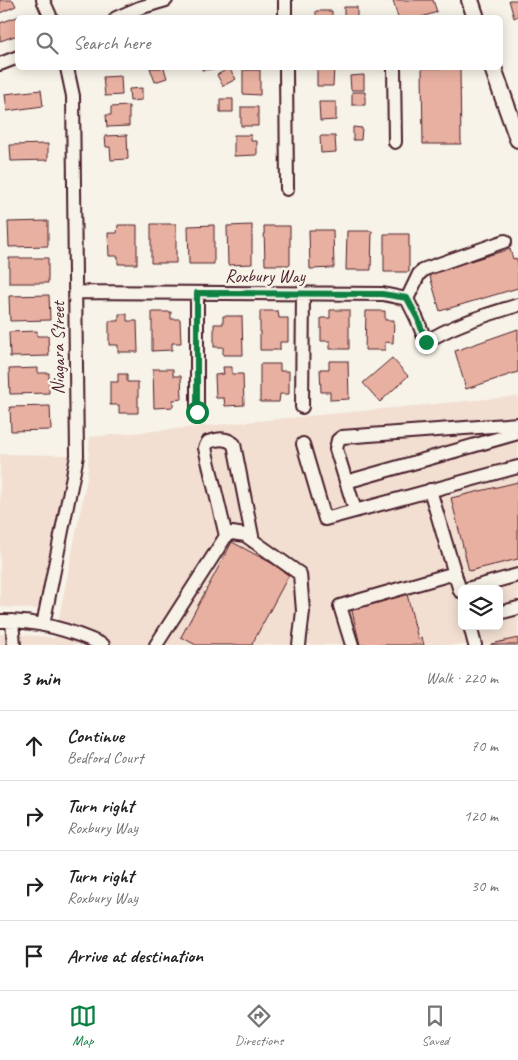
<!DOCTYPE html>
<html lang="en">
<head>
<meta charset="utf-8">
<style>
  body { margin:0; font-family:Caveat,sans-serif; background:#f6f6f6; color:#222 }
  .controls { position:absolute; right:15px; bottom:15px; display:grid; overflow:hidden; border-radius:8px; box-shadow:0 2px 12px #0003 }
  .controls button { width:45px; height:45px; display:grid; place-items:center; padding:0; border:0; border-bottom:1px solid #e0e0e0; background:#fff; color:#222; font:25px sans-serif }
  .stop { position:absolute; width:15px; height:15px; margin:-11px; border:4px solid #0b8043; border-radius:50%; background:#fff }
  .stop.end { background:#0b8043; border-color:#fff; box-shadow:0 1px 5px #0008 }
  .list { margin:0; padding:0; list-style:none }
  h2 { display:flex; justify-content:space-between; align-items:center; height:65px; margin:0; padding:0 20px; font-size:21px }
  h2 small { font-size:16px; font-weight:400; color:#767676 }
  .list li { display:grid; grid-template-columns:32px 1fr auto; gap:15px; align-items:center; box-sizing:border-box; height:70px; padding:0 20px; border-top:1px solid #e0e0e0 }
  .list b { display:block; font-size:19px; white-space:nowrap }
  .list p { margin:0; font-size:16px; white-space:nowrap; color:#767676 }
  .list em { font-size:16px; font-style:normal; color:#767676 }
  .icon { flex:none; width:28px; height:28px; fill:none; stroke:currentColor; stroke-width:2; stroke-linecap:round; stroke-linejoin:round }
  .map { position:relative; flex:none; width:518px; height:645px; overflow:hidden }
  .search { position:absolute; background:#fff; box-shadow:0 2px 12px #0003; left:15px; right:15px; top:15px; height:55px; display:flex; align-items:center; gap:12px; box-sizing:border-box; padding:0 18px; border-radius:8px; color:#767676; font-size:19px }
  .sheet { height:345px; background:#fff }
  nav { display:flex; justify-content:space-around; align-items:center; box-sizing:border-box; height:70px; border-top:1px solid #e0e0e0; background:#fff; font-size:14px; color:#767676 }
  nav a { display:grid; justify-items:center; gap:2px }
  nav .on { color:#0b8043 }
  .map>svg:first-child { display:block }
  .built { fill:#f2dfd2; fill-rule:evenodd }
  .building { fill:#e8b0a0; stroke:#4a1f2b }
  .lines { fill:none; stroke-linecap:round; stroke-linejoin:round }
  .minor-casing { stroke:#4a1f2b; stroke-width:16 }
  .major-casing { stroke:#4a1f2b; stroke-width:20 }
  .minor { stroke:#f7f3e8; stroke-width:12 }
  .major { stroke:#f7f3e8; stroke-width:16 }
  .route { stroke:#0b8043; stroke-width:6 }
  .labels { text-anchor:middle; dominant-baseline:central; stroke-width:5; stroke-linejoin:round; paint-order:stroke }
  .street-label { font-size:18px; fill:#4a1f2b; stroke:#f7f3e8 }
</style>
</head>
<body>
<div class="map">
<svg width="518" height="645" viewBox="0 0 518 645">
  <rect width="100%" height="100%" fill="#f7f3e8"/>
  <filter id="ink" filterUnits="userSpaceOnUse"><feTurbulence type="fractalNoise" baseFrequency=".02" numOctaves="2"/><feDisplacementMap in="SourceGraphic" scale="10" xChannelSelector="R" yChannelSelector="G"/><feConvolveMatrix kernelMatrix="1 2 1 2 8 2 1 2 1" color-interpolation-filters="sRGB"/></filter>
  <g filter="url(#ink)">
    <path class="built" d="M518 396V645H0V634L42 636 55 638 87 478 90 437ZM462 589H499V626H462Z
      M0 454 70 455 65 484 41 605 36 609 0 607Z"/>
    <path class="building" d="M0 0H13L16 6 0 13Z
      M393 0H433L437 12 419 18H398Z
      M509 0H518V16L514 18Z
      M344 7H357V18H344Z
      M316 11H332V18H316Z
      M20 16V18H18V35L0 41V23Z
      M150 68H164L167 78 155 82Z
      M202 68H217V69L202 70Z
      M229 68 236 79 223 86 217 75Z
      M317 68H334L333 86H317Z
      M422 68H460L461 144H423Z
      M243 70H260V95L243 94Z
      M364 75V90H351L350 76Z
      M121 76 122 95 105 96 103 77Z
      M142 88V100L130 101 129 89Z
      M41 90 43 106 7 111 5 94Z
      M352 92H365V105H352Z
      M220 99H233V112H220Z
      M319 102H336V120L320 121Z
      M129 106V126L107 127 106 115H111V107Z
      M241 107H258V126H241Z
      M353 127 362 128 361 140H353Z
      M127 135 128 159 111 160 110 147H106L105 136Z
      M234 135H251V141H257V155L234 156Z
      M320 136H335L336 152 321 153Z
      M48 144V160L11 161 10 145Z
      M48 221V246L9 247 8 222Z
      M151 224H176V263H151Z
      M118 225H137V264H118V256H109L108 233H117Z
      M214 225V264H189L188 226Z
      M252 225V264L228 265 227 226Z
      M264 226H290V265H265Z
      M309 230H333L334 268 310 269Z
      M347 231H372L371 270H346Z
      M384 234H409V272H384Z
      M510 249 513 259 516 258 518 263V288L440 311 429 273Z
      M9 258H48V283H9Z
      M49 295 50 320 10 321 9 296Z
      M330 310H349V349H330V341H321V318H330Z
      M260 311H278L279 318H288V342H280V350H260Z
      M366 311H385V320H394L393 343 385 342V350H365Z
      M152 312H171V319H180L181 343H172V350L152 351Z
      M119 314H127V321H137L138 352H118V345H109V321H119Z
      M223 316H242L243 355H223V347H214V324H223Z
      M518 329V372L466 389 455 351Z
      M37 331V336H48L49 356 10 357 9 332Z
      M392 358 408 376 380 402 363 383Z
      M329 361H348L349 399 330 400V392H321L320 369H329Z
      M260 364H280V371H289V394H280L279 402H260Z
      M223 367H232V374H243L244 405 225 406 224 398H216L215 375 224 374Z
      M38 368V373H49V393L10 394 9 369Z
      M153 369H173V376H181L182 399 173 400V407L154 408Z
      M118 374H127V382H138V413H119V405H110V382H118Z
      M50 406 51 430 11 431 10 407Z
      M518 482V559L469 571 451 498Z
      M232 542 290 573 252 644 253 645H196L181 637Z
      M407 594 418 639 422 638 424 645H360L351 607Z
      M518 638V645H491V644Z"/>
    <g class="lines">
      <g class="minor-casing">
        <path id="minor" d="M43 0 51 18
          M285 0V18
          M116 18 139 8 166 0
          M0 64 18 57
          M286 68 287 189
          M394 68 395 142
          M75 292 383 294 407 299 417 319 426 342C454 324 487 315 518 305
          M197 293V412
          M407 299 419 274 425 269 505 241
          M302 407 303 293
          M303 444 325 519 518 467
          M346 482 518 433
          M430 490 460 591 462 590
          M355 510 336 449 338 440 342 437 518 424
          M226 536 205 448 208 442C218 439 225 437 234 444L253 541
          M467 589 518 575
          M499 613 518 608
          M0 621C35 620 71 630 103 645
          M12 621 14 645
          M43 625 77 456 73 96 67 68
          M470 626 475 645
          M156 645 226 536 232 533 245 535 300 574 303 611 299 645
          M352 645 340 606 455 573"/>
      </g>
      <g class="major-casing">
        <path id="major" d="M470 0 476 18
          M493 68 518 139"/>
      </g>
      <use href="#minor" class="minor"/>
      <use href="#major" class="major"/>
    </g>
  </g>
  <g class="lines" filter="url(#ink)">
    <path class="route" d="M197 412V293L382 294 407 298 418 319 426 342"/>
  </g>
  <g class="labels">
    <g class="street-label">
      <text x="265" y="276">Roxbury Way</text>
      <text transform="translate(58 348) rotate(-90)">Niagara Street</text>
    </g>
  </g>
</svg>
<div class="controls">
<button><svg class="icon" aria-label="layers" viewBox="0 0 24 24"><path d="M12 4l9 5-9 5-9-5zM3 14l9 5 9-5"/></svg></button>
</div>
<div class="stop" style="left:197px;top:412px"></div>
<div class="stop end" style="left:426px;top:342px"></div>
<div class="search"><svg class="icon" aria-label="search" viewBox="0 0 24 24"><circle cx="10" cy="10" r="6"/><path d="M15 15l6 6"/></svg>Search here</div>
</div>
<section class="sheet">
<h2>3 min<small>Walk · 220 m</small></h2>
<ul class="list">
<li><svg class="icon" aria-label="ahead" viewBox="0 0 24 24"><path d="M12 20V5M6 11l6-6 6 6"/></svg><div><b>Continue</b><p>Bedford Court</p></div><em>70 m</em></li>
<li><svg class="icon" aria-label="right" viewBox="0 0 24 24"><path d="M7 20v-9h11M14 6l5 5-5 5"/></svg><div><b>Turn right</b><p>Roxbury Way</p></div><em>120 m</em></li>
<li><svg class="icon" aria-label="right" viewBox="0 0 24 24"><path d="M7 20v-9h11M14 6l5 5-5 5"/></svg><div><b>Turn right</b><p>Roxbury Way</p></div><em>30 m</em></li>
<li><svg class="icon" aria-label="arrive" viewBox="0 0 24 24"><path d="M6 21V4h12l-3 4 3 4H6"/></svg><div><b>Arrive at destination</b></div></li>
</ul>
</section>
<nav>
<a class="on"><svg class="icon" aria-label="map" viewBox="0 0 24 24"><path d="M3 6l6-2 6 2 6-2v14l-6 2-6-2-6 2zM9 4v14M15 6v14"/></svg>Map</a>
<a><svg class="icon" aria-label="directions" viewBox="0 0 24 24"><path d="M12 3l9 9-9 9-9-9zM9 14v-3h6M13 9l2 2-2 2"/></svg>Directions</a>
<a><svg class="icon" aria-label="saved" viewBox="0 0 24 24"><path d="M7 4h10v16l-5-4-5 4z"/></svg>Saved</a>
</nav>
</body>
</html>
